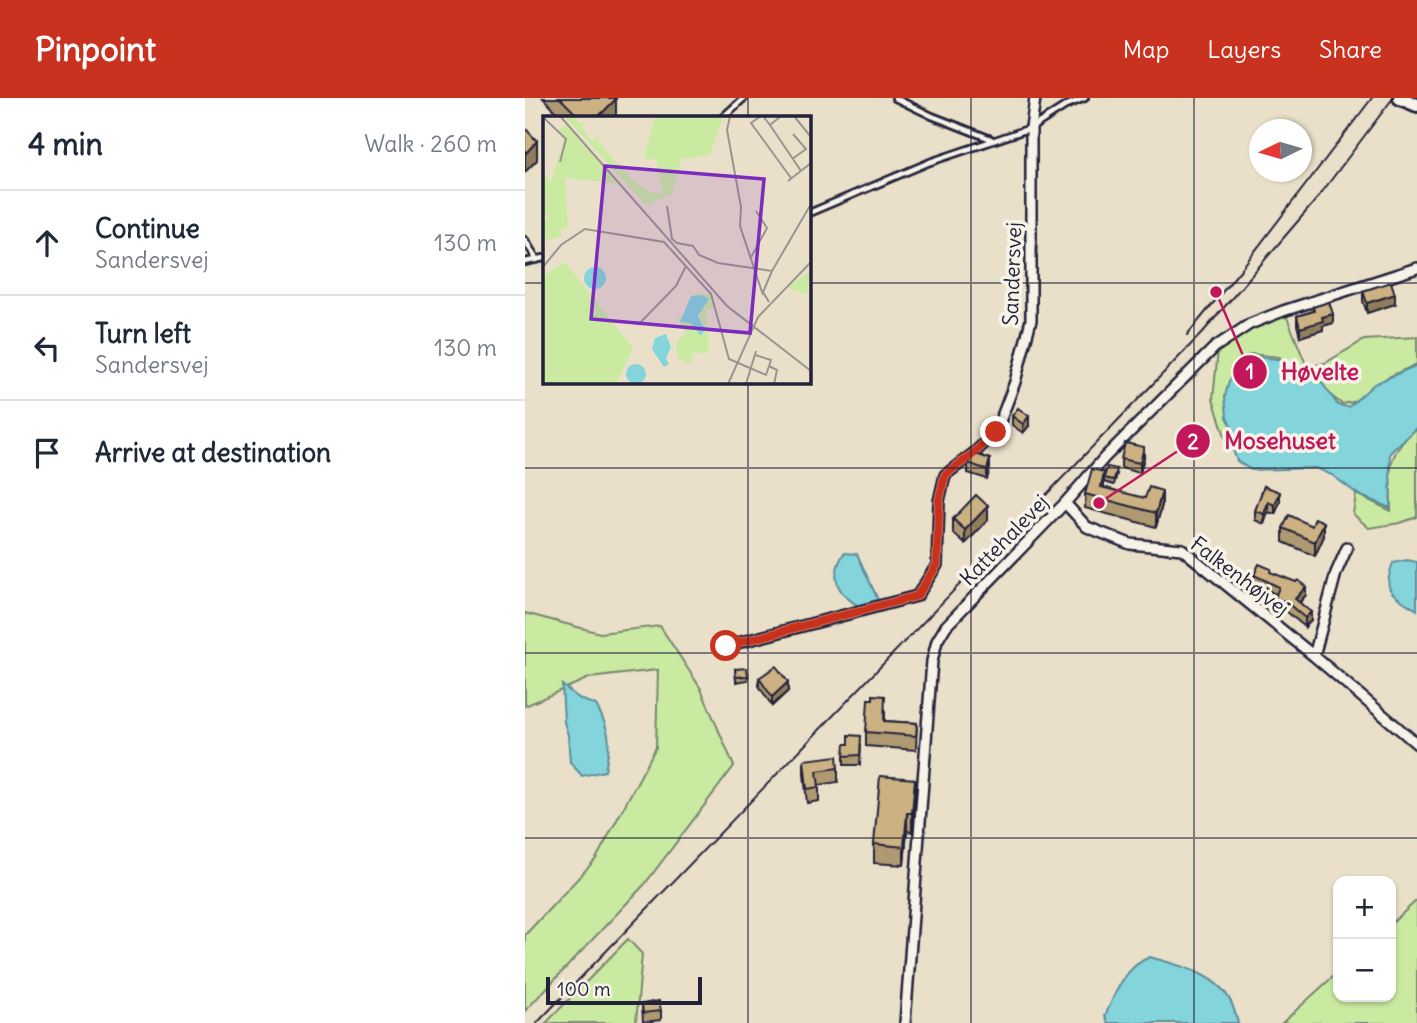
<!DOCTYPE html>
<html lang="en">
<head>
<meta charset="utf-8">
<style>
  body { margin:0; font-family:Delius,sans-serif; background:#f2f2f3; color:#1f2937 }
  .controls { position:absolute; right:21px; bottom:21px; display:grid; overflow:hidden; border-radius:14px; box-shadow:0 2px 5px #0004 }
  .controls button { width:63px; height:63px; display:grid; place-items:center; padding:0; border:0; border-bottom:2px solid #e0e1e3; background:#fff; color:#1f2937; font:35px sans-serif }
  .compass { position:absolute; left:724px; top:21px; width:63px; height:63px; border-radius:50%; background:#fff; box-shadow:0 2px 5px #0004; rotate:265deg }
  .scale { position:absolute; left:21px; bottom:18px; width:156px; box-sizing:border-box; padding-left:7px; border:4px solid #22223b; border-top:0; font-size:19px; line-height:24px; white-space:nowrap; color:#22223b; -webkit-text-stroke:5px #f7f3e8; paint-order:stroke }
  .stop { position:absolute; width:21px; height:21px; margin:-16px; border:5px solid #c8321e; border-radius:50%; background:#fff }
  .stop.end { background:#c8321e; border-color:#fff; box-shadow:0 2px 7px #0008 }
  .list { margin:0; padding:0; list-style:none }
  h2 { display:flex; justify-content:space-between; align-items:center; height:91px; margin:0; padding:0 28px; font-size:30px }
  h2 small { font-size:23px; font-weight:400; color:#747a83 }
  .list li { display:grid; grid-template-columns:46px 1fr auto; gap:21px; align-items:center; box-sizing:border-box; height:105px; padding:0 28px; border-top:2px solid #e0e1e3 }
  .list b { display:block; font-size:26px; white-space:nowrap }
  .list p { margin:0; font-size:23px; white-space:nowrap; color:#747a83 }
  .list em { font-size:23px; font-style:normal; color:#747a83 }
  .icon { flex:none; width:38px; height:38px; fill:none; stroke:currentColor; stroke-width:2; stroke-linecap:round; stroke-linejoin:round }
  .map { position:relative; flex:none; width:892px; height:925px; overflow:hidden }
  header { display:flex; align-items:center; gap:42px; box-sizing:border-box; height:98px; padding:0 35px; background:#c8321e; color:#fff }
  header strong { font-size:33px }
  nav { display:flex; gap:38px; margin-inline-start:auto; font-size:24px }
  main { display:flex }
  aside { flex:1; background:#fff }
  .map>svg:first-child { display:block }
  .green { fill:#caeaa2; stroke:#76866e; stroke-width:2 }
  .water { fill:#83d4db; stroke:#5c8d9b; stroke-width:2 }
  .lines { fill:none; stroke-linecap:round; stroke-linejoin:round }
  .lane-casing { stroke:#22223b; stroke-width:10 }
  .street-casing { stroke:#22223b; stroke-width:14 }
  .secondary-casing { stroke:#22223b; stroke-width:18 }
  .lane { stroke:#f7f3e8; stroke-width:4.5 }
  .street { stroke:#f7f3e8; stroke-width:9 }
  .secondary { stroke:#f7f3e8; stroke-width:12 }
  .tram { stroke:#22223b; stroke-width:2 }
  .wall { fill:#af9970; stroke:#22223b; stroke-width:2 }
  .shaded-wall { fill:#8f7d5b; stroke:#22223b; stroke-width:2 }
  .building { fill:#ccb282; stroke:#22223b; stroke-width:2 }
  .route { stroke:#c8321e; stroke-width:9 }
  .grid { fill:none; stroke:#22223b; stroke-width:2; stroke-opacity:0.55 }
  .labels { text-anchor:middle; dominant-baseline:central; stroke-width:7; stroke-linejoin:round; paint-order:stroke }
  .street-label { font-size:21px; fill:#22223b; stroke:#f7f3e8 }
  .inset-road { fill:none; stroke:#9a9490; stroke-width:2 }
  .view { fill:#7b2cbf; fill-opacity:0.15; stroke:#7b2cbf; stroke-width:3.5 }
  .inset-edge { fill:none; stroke:#22223b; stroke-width:3.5 }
  .leader { fill:none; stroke:#c2185b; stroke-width:2.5 }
  .callout-dot { fill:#c2185b; stroke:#f7f3e8; stroke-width:2.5 }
  .mark-label { font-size:21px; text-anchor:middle; font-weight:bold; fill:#fff }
  .callout-label { font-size:23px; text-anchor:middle; font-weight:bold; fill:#c2185b; stroke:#f7f3e8; stroke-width:7; stroke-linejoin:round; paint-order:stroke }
</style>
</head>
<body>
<header>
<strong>Pinpoint</strong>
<nav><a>Map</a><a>Layers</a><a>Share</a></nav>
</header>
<main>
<aside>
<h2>4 min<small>Walk · 260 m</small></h2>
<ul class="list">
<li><svg class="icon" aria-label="ahead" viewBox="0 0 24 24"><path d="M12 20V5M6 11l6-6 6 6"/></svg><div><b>Continue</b><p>Sandersvej</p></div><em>130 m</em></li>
<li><svg class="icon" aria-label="left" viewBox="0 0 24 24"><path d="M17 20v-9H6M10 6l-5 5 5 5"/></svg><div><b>Turn left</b><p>Sandersvej</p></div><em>130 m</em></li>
<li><svg class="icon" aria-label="arrive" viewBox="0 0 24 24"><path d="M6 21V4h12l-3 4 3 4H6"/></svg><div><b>Arrive at destination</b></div></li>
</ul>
</aside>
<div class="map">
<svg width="892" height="925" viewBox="0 0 892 925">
  <rect width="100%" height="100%" fill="#eae0c9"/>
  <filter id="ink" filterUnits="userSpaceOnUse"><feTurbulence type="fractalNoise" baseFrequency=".0143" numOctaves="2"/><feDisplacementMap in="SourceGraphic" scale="14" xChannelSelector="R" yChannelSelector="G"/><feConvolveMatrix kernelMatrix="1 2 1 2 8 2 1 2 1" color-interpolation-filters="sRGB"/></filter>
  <g filter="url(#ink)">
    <path class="green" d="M761 217 782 269 800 265 839 242 892 239V266L863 279 828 304 817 306 754 259 726 256 710 266 703 318 715 343 704 351 688 301 694 243Z
      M892 330V419L875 425 844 430 828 416 831 396 866 413C866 372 858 359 892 330Z
      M0 515 75 535 135 528 176 591 209 668 119 787 0 913V837L71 761 131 649 133 572 64 580 0 608Z
      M892 802V925H757L813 874V899H866V826Z
      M103 841 117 856 111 925H21Z"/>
    <path class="water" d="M721 258 753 261 776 274 790 275 813 307 824 309 849 286 892 267V329L865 355C864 374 867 392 865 410L834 397 807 377 791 370 726 372 712 363 707 349 709 334 702 319 700 298 704 283Z
      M319 455 332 456 354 504 337 510C313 497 303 481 319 455Z
      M882 462 892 464V512C868 496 856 495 868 465Z
      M37 587 55 601 71 607C86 634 86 643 80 673L57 678 45 664 43 637 39 624Z
      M625 859C652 867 692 875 706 904 709 910 711 918 713 925H583L580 918C590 895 600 868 625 859Z"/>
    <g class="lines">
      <g class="lane-casing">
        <path id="lane" d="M370 0 407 18 466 41
          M198 19 219 0
          M284 115 405 64 506 30 542 7 560 0
          M0 142 12 162
          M0 164 19 160"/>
      </g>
      <g class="street-casing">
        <path id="street" d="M540 405 562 429 605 446 657 451 789 558 892 646
          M201 548 392 498 412 467 414 403 420 377 449 355 471 334 490 284 506 222V30L510 0
          M789 558 811 475 822 450
          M380 925 407 563 412 543 421 528 540 405 580 359 690 249 725 226 758 213 892 170"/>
      </g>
      <g class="secondary-casing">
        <path id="secondary" d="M875 0 892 7"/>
      </g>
      <use href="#lane" class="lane"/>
      <use href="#street" class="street"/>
      <use href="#secondary" class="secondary"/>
      <path class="tram" d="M662 237 717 170 847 0
        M12 925 678 234 791 102 868 0"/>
    </g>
    <path class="wall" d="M18 0H90L91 19H36Z
      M838 193 870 206 842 215 838 203Z
      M788 209 808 225 798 228V232L775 239 772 227V218L788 213Z
      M487 318 504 328 498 335 487 327Z
      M619 359 615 375 596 370V361Z
      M443 365 465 370 462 381 443 375Z
      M592 376 589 387 579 384V380Z
      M739 388 755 404 750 416 743 414 739 426 730 422V413Z
      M579 389 637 407 631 429 560 410V396Z
      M428 421 463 422 440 446 428 435Z
      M758 430 799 438 790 458 758 444Z
      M746 475 781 497 775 504 786 522 780 529 761 513 750 508V500L751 496 729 486V477Z
      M210 571 223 578V582L211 584Z
      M234 580 263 593 247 608 234 588Z
      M360 612V623L392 625 391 652 341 648V634Z
      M324 646 336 647 335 667H319V658Z
      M279 662 313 670V684L294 687V703L282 705 279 676Z
      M390 699 387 734 382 733 379 767 349 765V746Z
      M117 906 136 913V922L118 924Z"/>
    <path class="shaded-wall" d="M91 1V19H73Z
      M12 43V62L0 74V56Z
      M870 196V206L842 215V205Z
      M808 216V225L798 228V232L775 239V230L797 219Z
      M504 318V328L498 335V326Z
      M619 349V359L615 375V365Z
      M465 361V370L462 381V372Z
      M579 374V388L576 403V389Z
      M637 393V407L631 429V415Z
      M755 394V404L750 416V407Z
      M743 404V414L739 426V416Z
      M463 408V422L440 446V432Z
      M799 424V438L790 458V444Z
      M781 489V497L770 509V501Z
      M786 514V522L780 529V520Z
      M263 584V593L247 608V599Z
      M390 681V699L387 734V715Z
      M382 715V733L379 767V749Z"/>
    <path class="building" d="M35 0H90L91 1 73 19H54Z
      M0 30 12 43 0 56Z
      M866 184 870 196 842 205 838 193Z
      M804 204 808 216 797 219 798 223 775 230 772 218 789 213 788 209Z
      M493 310 504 318 498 326 487 318Z
      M600 345 619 349 615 365 596 361Z
      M448 355 465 361 462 372 443 365Z
      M582 369 592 371 589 382 579 380Z
      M567 371 579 374 576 389 620 400 624 389 637 393 631 415 560 396Z
      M739 388 755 394 750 407 743 404 739 416 730 413Z
      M451 397 463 408 440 432 428 421Z
      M764 417 787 428 790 420 799 424 790 444 758 430Z
      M734 466 746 471 745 474 771 484 773 482 781 489 770 501 786 514 780 520 761 504 750 500 754 489 729 477Z
      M251 568 263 584 247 599 234 580Z
      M222 570 223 578 211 579 210 571Z
      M348 597 360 598 359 623 392 625 391 638 341 634 343 601H348Z
      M324 637 336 638 335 657 319 658 320 646H324Z
      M312 658 313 670 292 673 294 689 282 691 279 662Z
      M355 678 390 681 387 715H382L379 749 349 746Z
      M134 903 136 913 118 915 117 906Z"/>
  </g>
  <g class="lines" filter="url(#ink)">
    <path class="route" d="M201 548 392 498 412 467 414 403 420 377 449 355 471 334"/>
  </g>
  <path class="grid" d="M223 0V19M446 0V925M669 0V925M0 185H19M284 185H892M223 284V925M0 370H892M0 555H892M0 740H892"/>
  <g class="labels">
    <g class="street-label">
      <text transform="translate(487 176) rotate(-88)">Sandersvej</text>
      <text transform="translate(479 442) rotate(-46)">Kattehalevej</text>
      <text transform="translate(715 478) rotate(37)">Falkenhøjvej</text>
    </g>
  </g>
  <g transform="translate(18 18)">
    <rect width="268" height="268" fill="#eae0c9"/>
    <path d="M21 0H35L33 5 43 8 39 11 43 18 50 26 56 19V27L89 64 107 76 120 78 113 44 101 42 112 0H180L167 39 139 43 128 79 103 89ZM23 9 75 68 22 62 25 111 18 113V121L4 124 0 120V106L6 103 0 97V55L8 66 21 23 16 14ZM22 146 90 232 73 268H0V160ZM268 150 264 179 244 171 265 157ZM159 177 169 179 172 191 163 194 166 233 163 238 150 236 147 248 134 242V224L143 218 134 202 140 200 137 206 146 207 159 220 162 213 156 199 166 184 150 179Z" fill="#caeaa2"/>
    <path d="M41 162a11 11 0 1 1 22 0a11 11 0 1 1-22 0ZM159 179 166 183 155 200 162 213 158 220 147 207 137 206 148 180ZM123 218 128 231 123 242 126 248 121 251 109 233 112 222ZM83 258a10 10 0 1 1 20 0a10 10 0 1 1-20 0Z" fill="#83d4db"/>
    <path class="inset-road" d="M17 0 184 190 268 255M187 0 184 14 198 91 197 110 220 179M218 0 208 7 248 62M220 0 227 9 238 0M251 0 268 21M0 1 23 23 17 46M227 9 258 55M249 43 263 33 250 18M245 65 268 47M124 90 129 123 134 127 150 130 156 139 175 147 229 155M207 143 224 112 213 95M0 151 18 129 42 113 121 126 168 178 186 243 223 259 228 244 212 239M226 186 220 176 229 155 268 88M95 209 133 170 143 150M226 250 234 254 231 268M185 268 215 201 268 146M203 268 213 235"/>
    <path class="view" d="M62 50 221 63 207 217 48 203Z"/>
    <rect width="268" height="268" class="inset-edge"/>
  </g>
  <path class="leader" d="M691 194L725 274M574 405L668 343"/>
  <g class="callout-dot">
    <circle cx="691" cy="194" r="7"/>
    <circle cx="574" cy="405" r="7"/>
    <circle cx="725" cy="274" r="18"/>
    <circle cx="668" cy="343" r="18"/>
  </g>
  <g class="mark-label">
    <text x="725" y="281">1</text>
    <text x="668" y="351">2</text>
  </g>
  <g class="callout-label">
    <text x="795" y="282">Høvelte</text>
    <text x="755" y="351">Mosehuset</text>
  </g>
</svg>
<div class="controls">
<button>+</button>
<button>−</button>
</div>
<svg class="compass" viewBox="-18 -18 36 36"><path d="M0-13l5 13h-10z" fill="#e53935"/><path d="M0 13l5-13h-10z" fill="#747a83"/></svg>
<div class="scale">100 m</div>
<div class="stop" style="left:201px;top:548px"></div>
<div class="stop end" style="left:471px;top:334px"></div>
</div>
</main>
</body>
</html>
